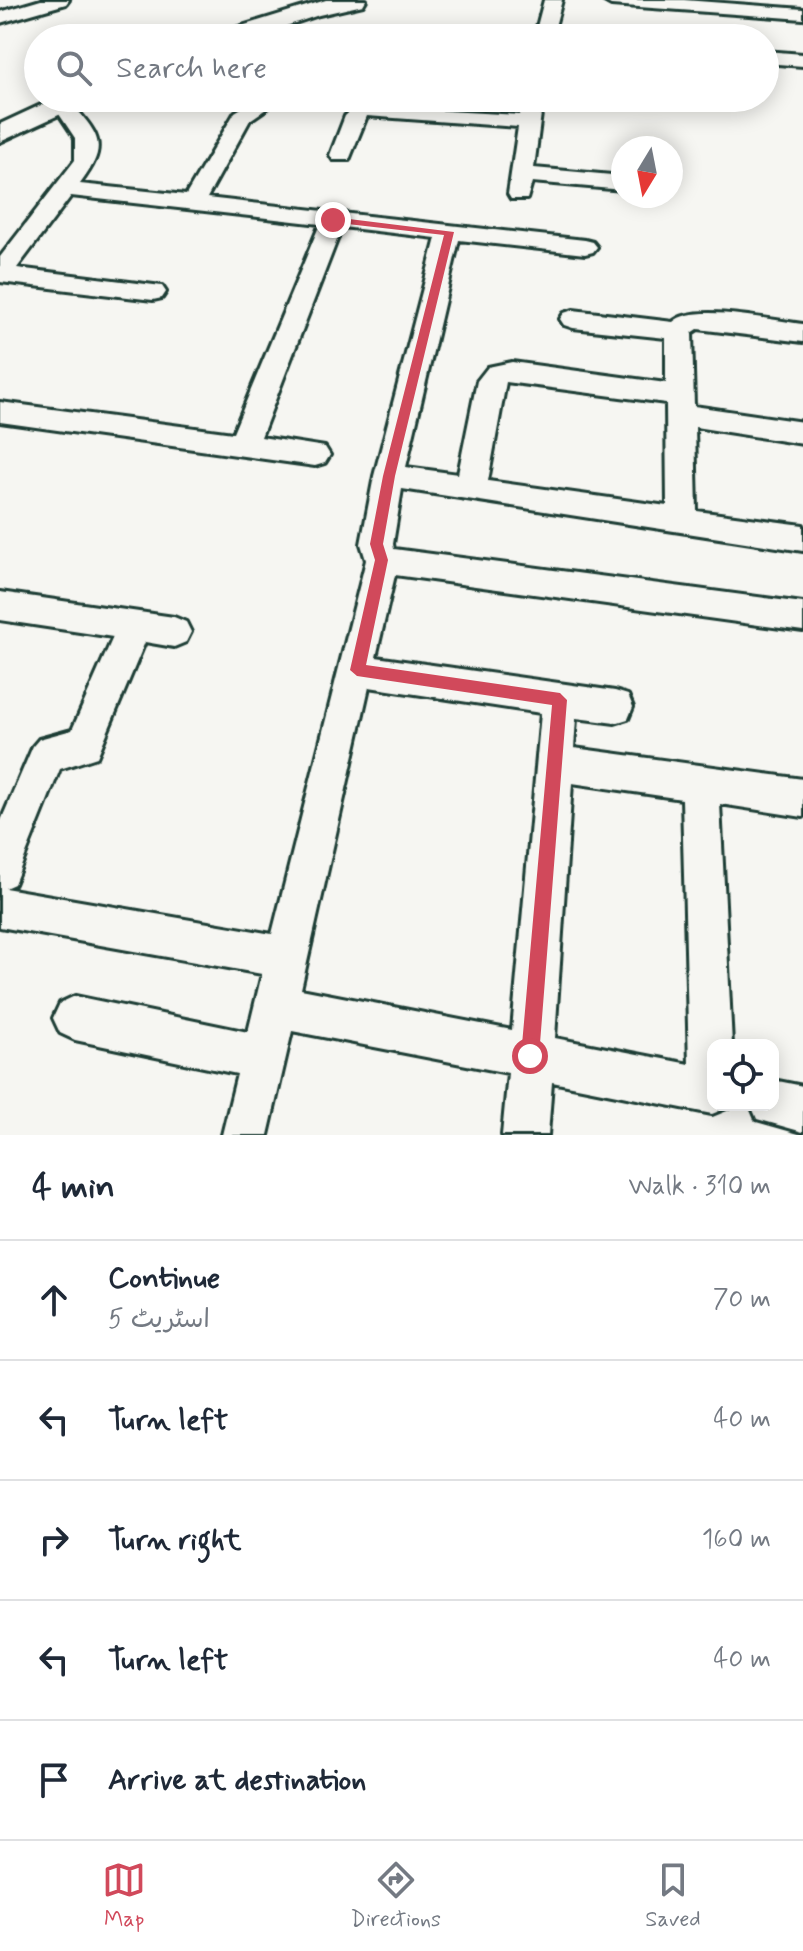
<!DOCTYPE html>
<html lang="en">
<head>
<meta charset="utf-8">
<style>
  body { margin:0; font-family:Mynerve,"Playpen Sans Arabic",sans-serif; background:#f2f2f3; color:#1f2937 }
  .controls { position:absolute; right:24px; bottom:24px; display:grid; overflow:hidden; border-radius:16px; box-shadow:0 4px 20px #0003 }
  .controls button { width:72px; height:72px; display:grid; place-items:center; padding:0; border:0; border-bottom:2px solid #e0e1e3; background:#fff; color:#1f2937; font:40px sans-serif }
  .compass { position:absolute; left:611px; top:136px; width:72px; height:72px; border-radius:50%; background:#fff; box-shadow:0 4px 20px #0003; rotate:190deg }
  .stop { position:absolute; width:24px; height:24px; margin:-18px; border:6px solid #d1495b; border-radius:50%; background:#fff }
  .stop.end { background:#d1495b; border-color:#fff; box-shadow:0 2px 8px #0008 }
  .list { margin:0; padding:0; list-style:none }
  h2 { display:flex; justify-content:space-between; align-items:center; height:104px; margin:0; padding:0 32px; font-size:34px }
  h2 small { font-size:26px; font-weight:400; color:#747a83 }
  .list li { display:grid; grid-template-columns:52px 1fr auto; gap:24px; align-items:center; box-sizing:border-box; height:120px; padding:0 32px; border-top:2px solid #e0e1e3 }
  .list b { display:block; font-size:30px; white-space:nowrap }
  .list p { margin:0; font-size:26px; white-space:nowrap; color:#747a83 }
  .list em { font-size:26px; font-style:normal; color:#747a83 }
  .icon { flex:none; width:44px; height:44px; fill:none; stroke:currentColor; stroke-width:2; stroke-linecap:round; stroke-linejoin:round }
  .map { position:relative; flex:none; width:803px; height:1135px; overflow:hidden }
  .search { position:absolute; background:#fff; box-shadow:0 4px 20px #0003; left:24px; right:24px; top:24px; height:88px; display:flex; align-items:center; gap:20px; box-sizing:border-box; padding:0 28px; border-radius:44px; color:#747a83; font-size:30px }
  .sheet { height:704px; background:#fff }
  nav { display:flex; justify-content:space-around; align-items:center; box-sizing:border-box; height:112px; border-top:2px solid #e0e1e3; background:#fff; font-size:22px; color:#747a83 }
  nav a { display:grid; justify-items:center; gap:4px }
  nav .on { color:#d1495b }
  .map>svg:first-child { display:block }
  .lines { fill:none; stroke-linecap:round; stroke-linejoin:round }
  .minor-casing { stroke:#1f3d34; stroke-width:6 }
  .tertiary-casing { stroke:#1f3d34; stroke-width:6 }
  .minor { fill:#f6f6f2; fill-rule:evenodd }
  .tertiary { fill:#f6f6f2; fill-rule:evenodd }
  .route { fill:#d1495b }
</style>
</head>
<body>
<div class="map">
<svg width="803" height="1135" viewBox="0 0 803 1135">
  <rect width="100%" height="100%" fill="#f6f6f2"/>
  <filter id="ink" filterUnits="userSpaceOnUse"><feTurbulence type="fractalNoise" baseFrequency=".0125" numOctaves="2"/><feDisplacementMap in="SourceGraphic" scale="16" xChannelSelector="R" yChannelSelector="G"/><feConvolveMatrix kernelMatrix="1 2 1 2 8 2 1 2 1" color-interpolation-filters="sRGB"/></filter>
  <g filter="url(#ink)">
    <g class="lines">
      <g class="minor-casing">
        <path id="minor" d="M41 0H69L66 4 0 23V12Z
          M544 0H562L552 38H534Z
          M602 0H684L803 9V19L611 5Z
          M765 51 803 54V66L765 63Z
          M258 98H282L250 120 207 198 585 240 593 242 597 247 593 252 585 254 459 240 406 467 458 474 477 381 488 367 512 362 666 383V338L573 328 564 325 560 319 564 313 573 310 673 322C693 302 774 321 803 324V342L698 329 692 333 694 406 803 422V444L695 427 697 511 803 525V551L402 489 393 544 394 549 803 603V631L395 575 376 657 615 691 628 695 633 707 628 719 615 723 576 718 574 748 803 779V817L720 804 732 1045H713V1105L729 1107 712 1114 552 1082 548 1135H502L508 1073 292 1031 268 1135H222L237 1074 75 1040 60 1033 53 1018 60 1003 75 996 248 1032 262 974 0 927V823L33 746 39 739 72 730 113 637 0 620V592L174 617 186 622 191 632 186 642 174 647 145 642 97 757 60 769 14 884 5 888 272 934 366 560 361 544 374 476 436 238 342 227 261 437 325 447 330 455 325 463 315 466 0 422V402L233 433 320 224 71 196 17 268 162 286 166 292 162 298 153 300 0 282V257L75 160V138L53 105 56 101H70C99 136 110 144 80 184L186 195 235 112ZM506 382 666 403 667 506 488 481ZM369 687 541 713 512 1030 301 989ZM572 783 682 799 689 1064 555 1038Z
          M523 98H543L534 168 623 176V190L532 182 527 199H511L508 194 518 127 367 116 349 160H333L330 155 345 116 356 106 520 115Z
          M773 1080 803 1086V1132L757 1119 751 1105H773Z"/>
      </g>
      <g class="tertiary-casing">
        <path id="tertiary" d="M326 0H366L363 5 319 15 250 38H215L219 33Z
          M56 98H89L85 103 0 142V124Z"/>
      </g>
      <use href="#minor" class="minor"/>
      <use href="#tertiary" class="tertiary"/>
    </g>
  </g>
  <path class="route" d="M333 217 454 232 395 476 383 544 388 560 366 665 560 693 567 700 539 1056 536 1062 530 1065 523 1062 521 1056 552 705 357 676 350 670 375 560 370 544 383 476 444 235 330 222Z"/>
</svg>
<div class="controls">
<button><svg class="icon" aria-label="locate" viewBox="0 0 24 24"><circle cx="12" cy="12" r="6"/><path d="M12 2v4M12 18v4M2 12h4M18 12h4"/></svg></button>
</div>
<svg class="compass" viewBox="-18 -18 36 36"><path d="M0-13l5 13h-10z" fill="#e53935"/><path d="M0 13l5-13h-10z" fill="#747a83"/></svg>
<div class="stop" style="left:530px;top:1056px"></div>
<div class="stop end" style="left:333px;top:220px"></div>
<div class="search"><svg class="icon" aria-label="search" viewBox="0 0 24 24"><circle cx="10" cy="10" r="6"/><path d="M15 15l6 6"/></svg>Search here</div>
</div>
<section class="sheet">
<h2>4 min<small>Walk · 310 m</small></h2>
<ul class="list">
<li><svg class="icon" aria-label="ahead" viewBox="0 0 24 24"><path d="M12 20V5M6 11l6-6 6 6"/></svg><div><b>Continue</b><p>اسٹریٹ 5</p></div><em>70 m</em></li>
<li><svg class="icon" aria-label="left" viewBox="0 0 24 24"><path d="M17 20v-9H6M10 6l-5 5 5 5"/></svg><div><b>Turn left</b></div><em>40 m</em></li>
<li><svg class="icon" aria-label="right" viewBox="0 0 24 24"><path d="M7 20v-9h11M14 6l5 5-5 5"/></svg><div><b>Turn right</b></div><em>160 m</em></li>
<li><svg class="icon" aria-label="left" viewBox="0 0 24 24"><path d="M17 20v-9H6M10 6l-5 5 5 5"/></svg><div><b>Turn left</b></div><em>40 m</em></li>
<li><svg class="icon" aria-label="arrive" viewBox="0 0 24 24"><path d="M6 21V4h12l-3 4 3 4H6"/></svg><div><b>Arrive at destination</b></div></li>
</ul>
</section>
<nav>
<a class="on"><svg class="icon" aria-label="map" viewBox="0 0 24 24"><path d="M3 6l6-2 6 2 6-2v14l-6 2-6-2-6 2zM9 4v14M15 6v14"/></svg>Map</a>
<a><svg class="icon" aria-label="directions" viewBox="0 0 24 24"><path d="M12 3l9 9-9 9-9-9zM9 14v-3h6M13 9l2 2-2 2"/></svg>Directions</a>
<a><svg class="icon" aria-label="saved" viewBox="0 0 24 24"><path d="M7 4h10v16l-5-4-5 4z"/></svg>Saved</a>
</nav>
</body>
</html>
